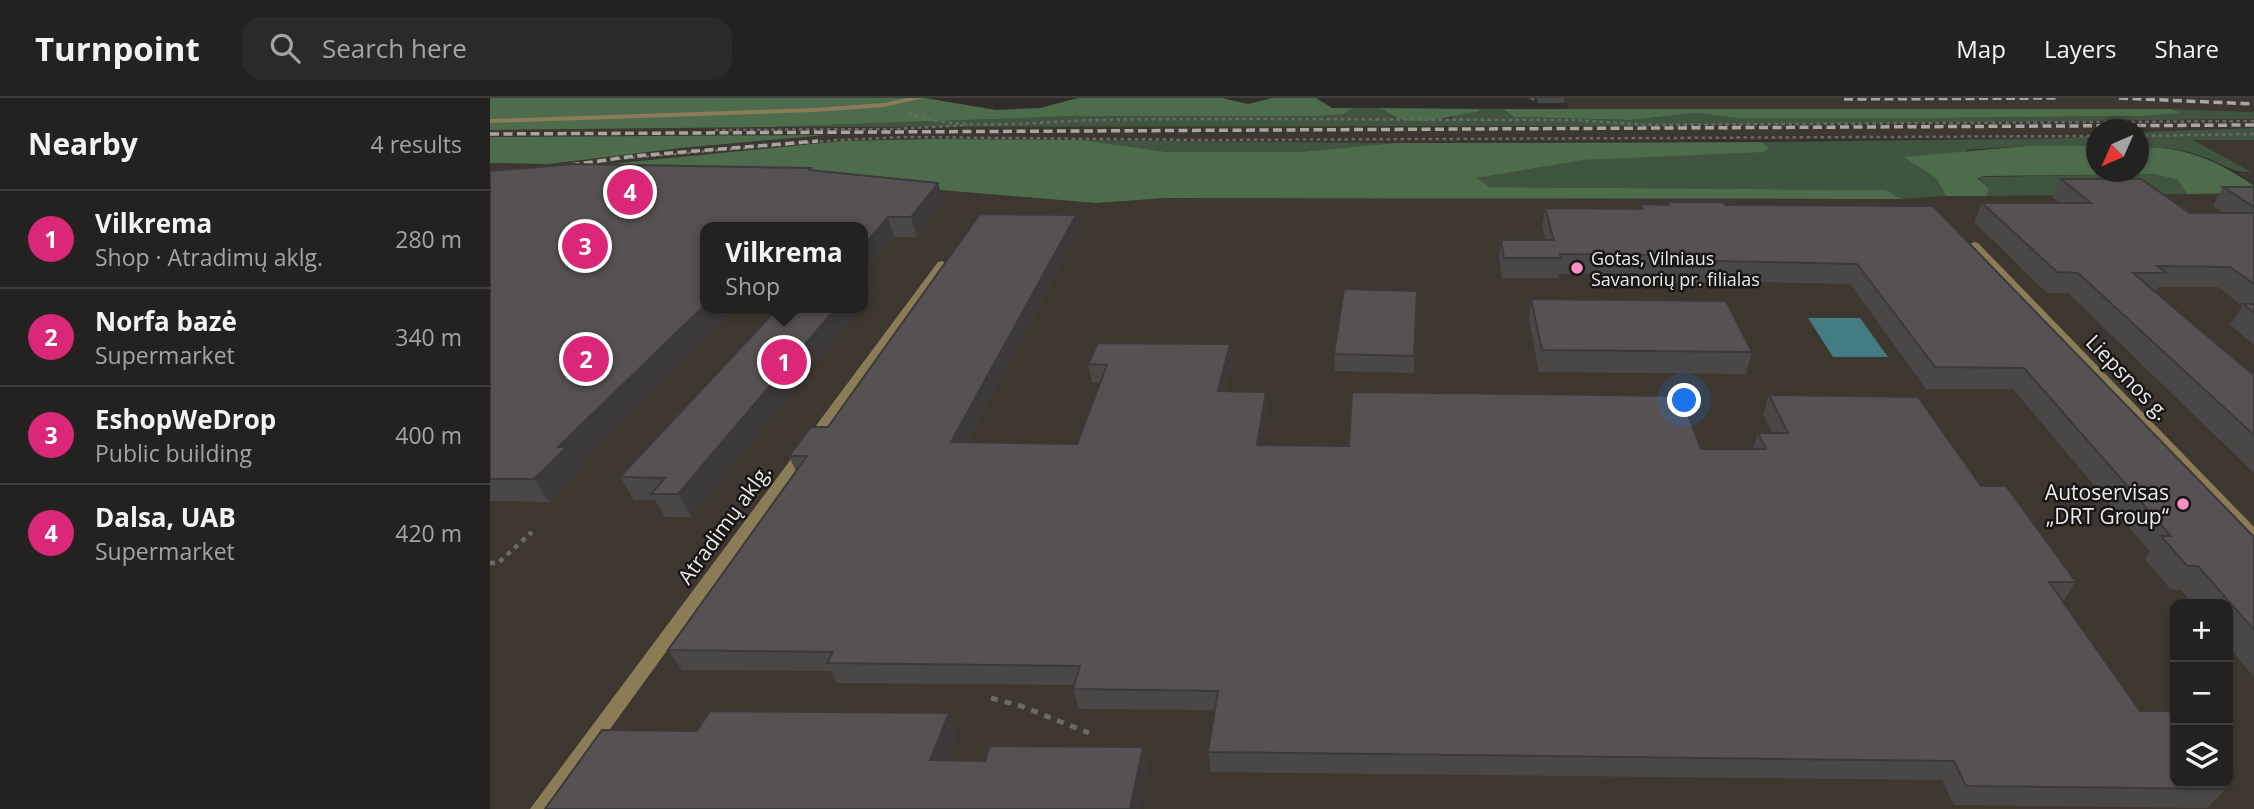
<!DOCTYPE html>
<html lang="en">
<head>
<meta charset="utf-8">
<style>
  body { margin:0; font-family:"Open Sans",sans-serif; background:#2c2a29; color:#f1f3f6 }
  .controls { position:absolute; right:21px; bottom:21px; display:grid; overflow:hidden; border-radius:14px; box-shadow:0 2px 5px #0004 }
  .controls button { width:63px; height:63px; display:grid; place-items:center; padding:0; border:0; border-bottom:2px solid #413f3e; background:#242220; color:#f1f3f6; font:35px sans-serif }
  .compass { position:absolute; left:1596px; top:21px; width:63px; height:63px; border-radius:50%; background:#242220; box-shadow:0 2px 5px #0004; rotate:225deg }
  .you { position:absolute; left:1195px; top:303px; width:24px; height:24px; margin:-18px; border:5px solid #fff; border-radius:50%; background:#1a73e8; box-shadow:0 0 0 10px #1a73e833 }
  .badge { display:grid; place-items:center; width:46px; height:46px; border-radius:50%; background:#db2777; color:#fff; font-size:23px; font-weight:700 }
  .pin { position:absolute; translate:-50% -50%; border:4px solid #fff; box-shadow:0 2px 7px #0006 }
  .popup { position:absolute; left:210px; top:124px; width:168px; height:91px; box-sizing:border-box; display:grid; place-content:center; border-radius:14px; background:#242220; filter:drop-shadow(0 2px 5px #0005); font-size:23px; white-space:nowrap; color:#a3a4a5 }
  .popup b { font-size:26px; color:#f1f3f6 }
  .popup::after { content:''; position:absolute; left:50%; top:100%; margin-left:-14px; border:14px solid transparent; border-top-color:#242220 }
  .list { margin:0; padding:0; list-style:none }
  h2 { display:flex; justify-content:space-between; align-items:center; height:91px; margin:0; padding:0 28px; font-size:30px }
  h2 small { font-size:23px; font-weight:400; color:#a3a4a5 }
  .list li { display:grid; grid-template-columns:46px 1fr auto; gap:21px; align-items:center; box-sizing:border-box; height:98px; padding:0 28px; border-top:2px solid #413f3e }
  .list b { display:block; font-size:26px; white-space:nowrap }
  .list p { margin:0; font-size:23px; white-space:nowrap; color:#a3a4a5 }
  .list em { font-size:23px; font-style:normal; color:#a3a4a5 }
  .icon { flex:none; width:38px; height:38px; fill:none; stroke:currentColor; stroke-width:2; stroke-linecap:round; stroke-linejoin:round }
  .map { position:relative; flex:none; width:1764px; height:711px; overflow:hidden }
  header { display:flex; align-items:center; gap:42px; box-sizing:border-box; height:98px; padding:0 35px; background:#242220; border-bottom:2px solid #413f3e }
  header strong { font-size:33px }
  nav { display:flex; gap:38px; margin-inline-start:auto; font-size:24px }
  .search { width:490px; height:63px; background:#2c2a29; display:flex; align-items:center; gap:18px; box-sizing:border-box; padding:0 24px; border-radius:21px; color:#a3a4a5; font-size:26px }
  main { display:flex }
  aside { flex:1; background:#242220 }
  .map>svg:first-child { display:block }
  .built { fill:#3d372f; fill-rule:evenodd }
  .green { fill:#40553f }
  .forest { fill:#4d6c4c }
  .water { fill:#437c82 }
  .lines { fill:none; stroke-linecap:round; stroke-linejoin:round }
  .path-far2 { stroke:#6b6866; stroke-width:2.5; stroke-dasharray:3.5 3.5; stroke-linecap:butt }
  .path-far1 { stroke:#6b6866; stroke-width:4.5; stroke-dasharray:5 5; stroke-linecap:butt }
  .path { stroke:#6b6866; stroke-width:5; stroke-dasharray:7 7; stroke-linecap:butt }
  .street { fill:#8b7b57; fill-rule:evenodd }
  .rail { stroke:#a7a6a4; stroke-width:3.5; stroke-dasharray:9 4.5; stroke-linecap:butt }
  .wall { fill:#4a4747 }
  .shaded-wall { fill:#3c393a }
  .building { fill:#565253; stroke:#3c393a; stroke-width:2 }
  .poi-dot { fill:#fb8fc4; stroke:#171615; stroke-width:2.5 }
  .labels { text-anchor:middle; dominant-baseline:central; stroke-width:5; stroke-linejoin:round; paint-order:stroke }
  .far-poi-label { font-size:18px; fill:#ebeae8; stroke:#171615; text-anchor:start }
  .street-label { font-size:21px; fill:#ebeae8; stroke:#171615 }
  .poi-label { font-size:21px; fill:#ebeae8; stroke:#171615; text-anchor:end }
</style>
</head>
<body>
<header>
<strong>Turnpoint</strong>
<div class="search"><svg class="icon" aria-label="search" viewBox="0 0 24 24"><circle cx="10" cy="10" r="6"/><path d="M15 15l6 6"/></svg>Search here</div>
<nav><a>Map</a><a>Layers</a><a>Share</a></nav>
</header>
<main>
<aside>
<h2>Nearby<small>4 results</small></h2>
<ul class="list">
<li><span class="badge">1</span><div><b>Vilkrema</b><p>Shop · Atradimų aklg.</p></div><em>280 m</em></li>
<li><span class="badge">2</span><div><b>Norfa bazė</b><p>Supermarket</p></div><em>340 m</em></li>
<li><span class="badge">3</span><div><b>EshopWeDrop</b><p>Public building</p></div><em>400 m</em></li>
<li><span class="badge">4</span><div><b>Dalsa, UAB</b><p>Supermarket</p></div><em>420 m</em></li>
</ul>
</aside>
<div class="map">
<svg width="1764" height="711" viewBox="0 0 1764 711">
  <rect width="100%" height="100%" fill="#302d2b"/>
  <path class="built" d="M1073 0H1764V14L1682 11H1079Z
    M1764 21V30L1649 34 1648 32H1606V37L1576 40 904 45 440 41 352 43 104 68 342 83 606 105 676 100 1412 101 1456 98 1764 95V711H0V65L59 66 191 50 326 38 0 39V32L186 29 1137 28ZM215 129H373V210H215ZM1685 506H1738V685H1685Z
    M1701 42H1764V88L1747 75 1759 74Z"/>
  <path class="green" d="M863 10H890L903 19 930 22 960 21 968 15 988 14 991 11H1012L1024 19 1141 22 1206 15 1246 20H1448L1654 18 1690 15 1682 11 1764 14V21L1137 28 278 29 588 18H831L854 16Z
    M1764 30V42H1703L1761 74C1742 75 1731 65 1714 59 1693 51 1671 49 1649 49L1648 34Z
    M1606 37V48H1536L1477 52 1446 80 1456 98 1412 101 1396 92 999 89 986 80 1094 62 1278 50 1272 44 1576 40Z
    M592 42 904 45 809 54H678Z
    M1664 76 1688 82 1697 96 1497 98 1499 90 1487 79Z"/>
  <path class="forest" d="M0 0H435L506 12 550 10 588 0H732L758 6 782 0H826L842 10H863L854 16 831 18H588L278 29 0 32Z
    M890 10 991 11 988 14C962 16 932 30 905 19 900 17 896 13 890 10Z
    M1012 11H1682L1691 15 1654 18 1448 20H1246L1206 15 1141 22 1024 19Z
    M336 37 191 50 59 66 0 65V39Z
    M440 41 592 42 678 54H809L904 45 1272 44 1279 50 1273 54 1094 62 987 80 999 89 1396 92 1412 101 676 100 606 105 342 83 99 68 352 43Z
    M1536 48H1606V74H1648L1649 49C1696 49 1725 61 1764 88V95L1697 96 1688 82 1664 76 1494 78 1487 80 1499 90 1497 98H1456L1446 80 1414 59Z"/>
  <path class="water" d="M1318 220H1370L1398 259H1343Z"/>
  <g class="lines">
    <path class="path-far2" d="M1041 0 1047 4
      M418 15C464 35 554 23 607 22 765 20 924 22 1083 22L1162 27 1764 23
      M225 32 405 31 478 27
      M1648 38 1764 36
      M93 67 128 61 348 42 416 39 720 42 1606 38"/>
    <path class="path-far1" d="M0 465H8L42 434"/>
    <path class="path" d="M501 600 531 608 599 635"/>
    <path class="street" d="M417 0H433L394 9 325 14 0 25V21L325 10 394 5Z
      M1484 144 1488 145 1764 429V443L1759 442 1480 149 1479 147Z
      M452 163 457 166 456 168 62 711H40L448 164Z"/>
    <path class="rail" d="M1629 0 1764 6
      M1354 1 1570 0
      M0 36 1764 27
      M67 69 144 58 328 43"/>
  </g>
  <path class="wall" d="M1030 0H1075L1074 5H1048V1Z
    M0 73H322L454 104 427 139H404L376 172 385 193 373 208V129H215V210H244L88 366 92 372 60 404 0 403Z
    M1571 81 1700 115H1734L1723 108 1733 89H1764V247L1740 227 1752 208 1728 189H1668L1665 194 1761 275H1764V375L1578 195H1557L1484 124 1492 105H1570L1562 99Z
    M1178 104 1235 107 1443 108 1764 439V579L1738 548V506H1703L1691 492 1680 491 1655 461 1660 454 1523 291H1436L1360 186 1222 183V185H1174L1171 176H1069L1068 180H1012L1009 161 1011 142H1056L1052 129 1055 110 1151 111V106L1177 107Z
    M586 117 589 133 477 345 587 346 610 285H602L598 266 740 246 742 264 735 293 776 294 777 312 772 347 1263 351 1268 335H1282L1273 316 1279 297 1491 388 1586 484 1573 504 1650 613 1736 691 1717 710 1464 707 1452 682 721 674 718 654 725 612 589 611 583 591 585 587 347 585 341 573 192 572 178 552 306 373 299 358 338 329Z
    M927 193 924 275 845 273 844 256Z
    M1041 201 1262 254 1256 276 1049 274 1039 222Z
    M288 210 202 419H175L165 402H144L130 379Z"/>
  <path class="shaded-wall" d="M448 85 454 104 427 139 421 119Z
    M586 117 589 133 467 363 461 344Z
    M398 119 404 139 373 176V148Z
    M378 172 385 193 373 208V178Z
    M215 207V210H244L88 366 92 372 60 404 44 381 68 349Z
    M346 210H371L202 419 188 396Z
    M740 246 742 264 730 311 728 293Z
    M776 294 777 312 769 366 767 347Z
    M459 615 468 637 450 684 440 662Z
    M653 649 659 671 650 711H640Z"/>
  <path class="building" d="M83 66 321 70 319 72 448 85 421 119H398L373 148V129H215V207L68 349H77L44 381H0V73Z
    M1571 81H1651L1700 115H1764V186L1740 169 1667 168 1676 175H1643L1761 275H1764V337L1588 175 1567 174 1492 105H1601Z
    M1733 89H1764V109Z
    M1178 104H1233L1235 107 1443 108 1764 439V532L1708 468H1697L1671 438H1681L1534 270 1445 269 1367 166 1225 163 1226 165H1179L1175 157 1070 156 1071 160H1014L1011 142H1064L1055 110 1153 111 1151 106 1179 107Z
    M490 116 586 117 461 344 587 346 617 267 598 266 608 245 740 246 728 293 776 294 767 347 859 348 862 294 1191 298 1211 351H1276L1268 335H1298L1279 297 1428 299 1491 388H1516L1586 484H1559L1650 613H1679L1685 622V685H1731L1736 691 1476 688 1464 663 718 654 728 593 583 591 590 568 337 565 343 554 178 552 317 358H299L321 329H338Z
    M854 191 927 193 924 258 844 256Z
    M1041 201 1236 203 1262 254 1052 252Z
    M1753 206H1764V215Z
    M288 210H346L188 396H161L175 380 130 379Z
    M220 613 459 615 440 662 495 663 500 648 653 649 640 711H55L112 632 207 633Z"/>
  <g class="poi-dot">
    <circle cx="1087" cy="170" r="7"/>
    <circle cx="1693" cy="406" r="7"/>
  </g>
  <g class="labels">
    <g class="far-poi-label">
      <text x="1101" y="160">Gotas, Vilniaus<tspan x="1101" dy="21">Savanorių pr. filialas</tspan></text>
    </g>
    <g class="street-label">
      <text transform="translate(1638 279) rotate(46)">Liepsnos g.</text>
      <text transform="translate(234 426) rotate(-54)">Atradimų aklg.</text>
    </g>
    <g class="poi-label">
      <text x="1679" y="394">Autoservisas<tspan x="1679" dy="24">„DRT Group“</tspan></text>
    </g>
  </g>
</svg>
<div class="controls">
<button>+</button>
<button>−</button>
<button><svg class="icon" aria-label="layers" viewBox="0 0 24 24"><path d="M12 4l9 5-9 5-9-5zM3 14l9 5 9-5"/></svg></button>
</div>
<svg class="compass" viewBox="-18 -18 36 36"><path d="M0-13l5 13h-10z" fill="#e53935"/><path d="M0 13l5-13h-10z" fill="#a3a4a5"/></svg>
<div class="you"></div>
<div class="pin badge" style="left:294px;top:264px">1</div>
<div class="popup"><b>Vilkrema</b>Shop</div>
<div class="pin badge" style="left:96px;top:261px">2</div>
<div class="pin badge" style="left:95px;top:148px">3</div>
<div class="pin badge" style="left:140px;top:94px">4</div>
</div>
</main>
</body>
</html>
